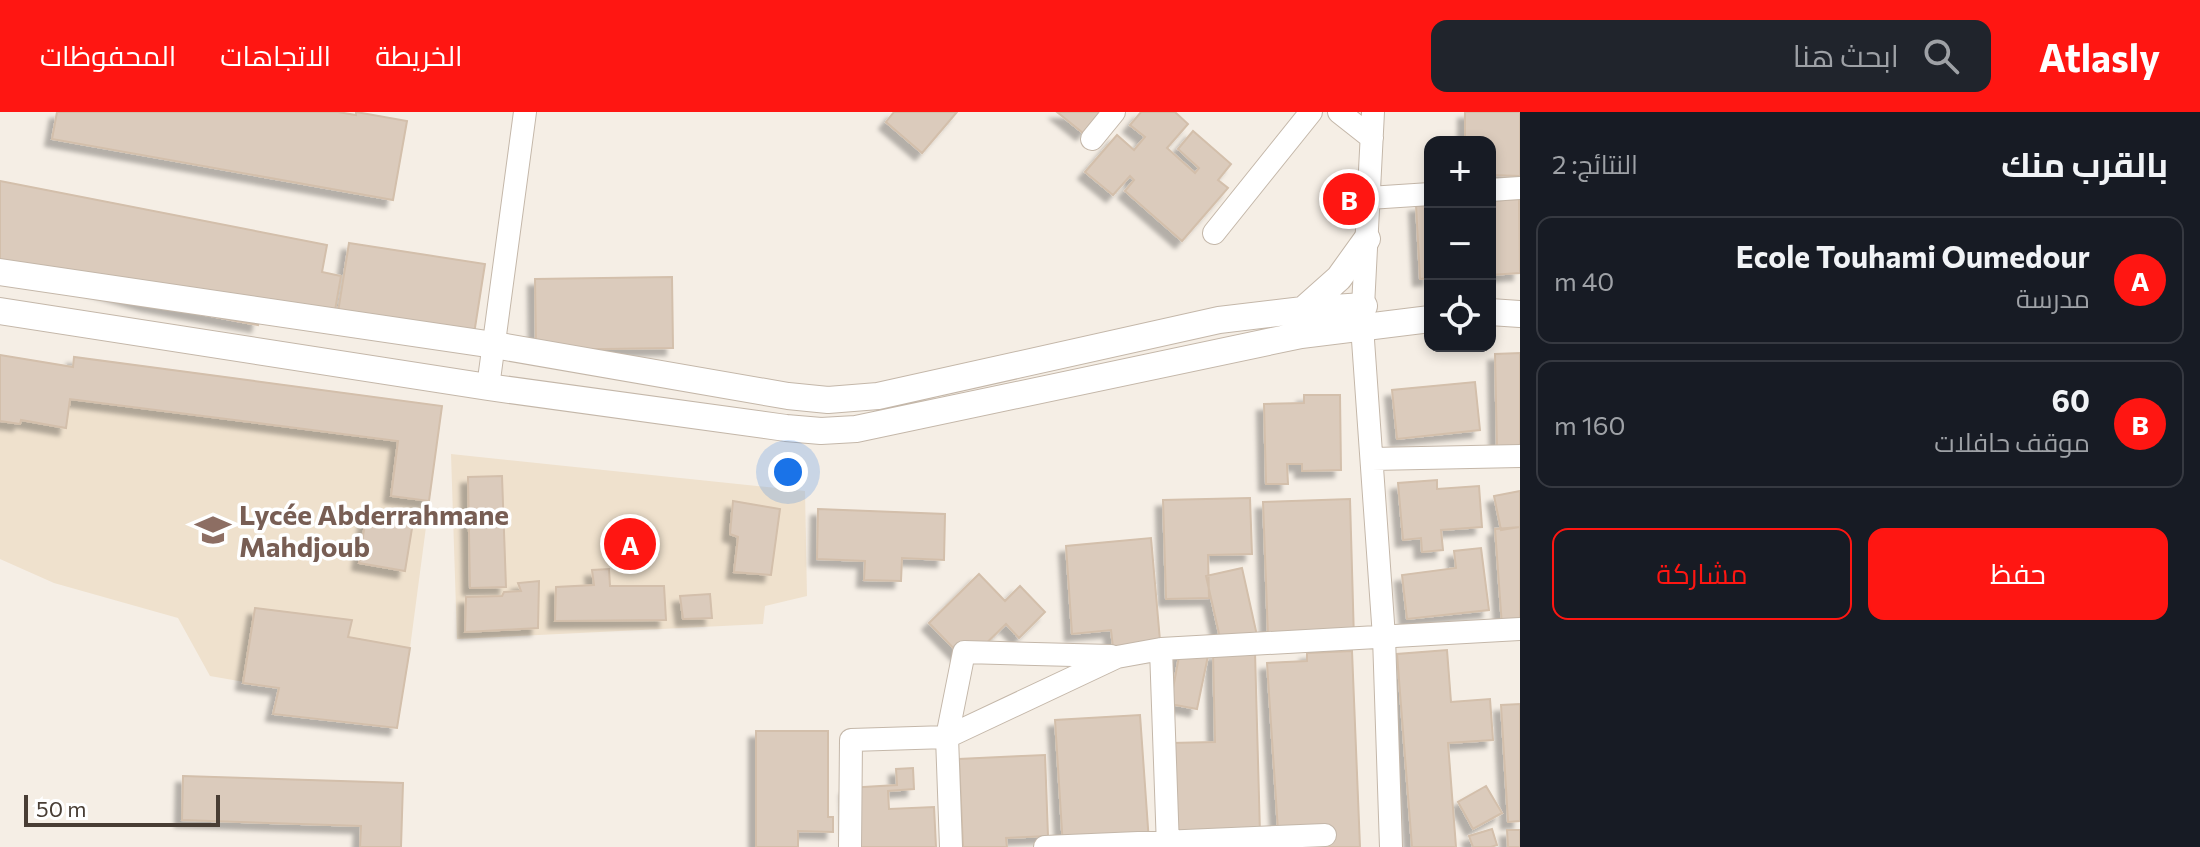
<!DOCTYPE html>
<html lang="ar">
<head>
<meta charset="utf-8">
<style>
  body { margin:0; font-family:Commissioner,Cairo,sans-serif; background:#20242c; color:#f1f3f6; direction:rtl }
  .controls { position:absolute; right:24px; top:24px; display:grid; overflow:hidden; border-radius:16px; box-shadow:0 4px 12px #0003 }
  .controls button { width:72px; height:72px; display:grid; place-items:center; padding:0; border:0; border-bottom:2px solid #363941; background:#171b24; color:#f1f3f6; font:40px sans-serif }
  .scale { position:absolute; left:24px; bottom:20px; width:196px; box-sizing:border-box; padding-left:8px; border:4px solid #483d34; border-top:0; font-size:22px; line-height:28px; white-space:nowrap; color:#483d34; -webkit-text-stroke:6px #fff; paint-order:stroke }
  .you { position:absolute; left:788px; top:360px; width:28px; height:28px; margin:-20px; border:6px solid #fff; border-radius:50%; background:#1a73e8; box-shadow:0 0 0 12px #1a73e833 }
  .badge { display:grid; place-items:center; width:52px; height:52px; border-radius:50%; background:#ff1612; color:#fff; font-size:26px; font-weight:700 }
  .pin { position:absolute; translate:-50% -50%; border:4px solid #fff; box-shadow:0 2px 8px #0006 }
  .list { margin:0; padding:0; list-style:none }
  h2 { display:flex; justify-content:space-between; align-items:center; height:104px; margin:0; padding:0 32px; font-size:34px }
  h2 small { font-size:26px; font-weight:400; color:#9ea1a6 }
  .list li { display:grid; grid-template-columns:52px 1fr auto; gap:24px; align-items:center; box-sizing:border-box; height:128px; margin:0 16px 16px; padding:0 16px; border:2px solid #363941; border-radius:16px }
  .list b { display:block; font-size:30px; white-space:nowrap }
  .list p { margin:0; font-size:26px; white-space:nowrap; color:#9ea1a6 }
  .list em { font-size:26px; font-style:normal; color:#9ea1a6 }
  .actions { display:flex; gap:16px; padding:24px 32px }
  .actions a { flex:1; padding:18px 0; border:2px solid #ff1612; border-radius:16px; text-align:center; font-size:28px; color:#ff1612 }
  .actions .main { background:#ff1612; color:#fff }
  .icon { flex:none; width:44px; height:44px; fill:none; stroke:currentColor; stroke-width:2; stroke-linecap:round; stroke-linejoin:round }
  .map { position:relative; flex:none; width:1520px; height:735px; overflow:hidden; direction:ltr }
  header { display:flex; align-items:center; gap:48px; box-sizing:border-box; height:112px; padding:0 40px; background:#ff1612; color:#fff }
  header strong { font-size:38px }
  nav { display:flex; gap:44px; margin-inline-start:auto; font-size:28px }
  .search { width:560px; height:72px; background:#20242c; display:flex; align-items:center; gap:20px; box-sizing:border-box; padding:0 28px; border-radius:16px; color:#9ea1a6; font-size:30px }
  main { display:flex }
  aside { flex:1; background:#171b24 }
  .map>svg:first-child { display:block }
  .education { fill:#efe1cd }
  .building { fill:#dbcbbc; stroke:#d3bfab; stroke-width:2; filter:url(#shadow) }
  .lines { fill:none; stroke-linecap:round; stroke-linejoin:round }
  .minor-casing { stroke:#c4b7a9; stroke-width:24 }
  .tertiary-casing { stroke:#c4b7a9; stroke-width:28 }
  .minor { stroke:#fff; stroke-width:22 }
  .tertiary { stroke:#fff; stroke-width:26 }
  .labels { text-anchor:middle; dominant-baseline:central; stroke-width:7; stroke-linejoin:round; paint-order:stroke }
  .education-label { font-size:28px; font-weight:bold; fill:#785e54; stroke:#fff; text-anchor:start }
</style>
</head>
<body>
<header>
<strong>Atlasly</strong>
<div class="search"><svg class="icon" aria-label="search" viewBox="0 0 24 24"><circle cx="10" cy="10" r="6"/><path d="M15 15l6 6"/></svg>ابحث هنا</div>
<nav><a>الخريطة</a><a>الاتجاهات</a><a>المحفوظات</a></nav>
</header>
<main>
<aside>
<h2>بالقرب منك<small>النتائج: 2</small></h2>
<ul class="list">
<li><span class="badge">A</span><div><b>Ecole Touhami Oumedour</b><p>مدرسة</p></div><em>40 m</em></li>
<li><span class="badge">B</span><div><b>60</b><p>موقف حافلات</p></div><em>160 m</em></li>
</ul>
<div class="actions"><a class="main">حفظ</a><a>مشاركة</a></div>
</aside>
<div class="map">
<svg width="1520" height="735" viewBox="0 0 1520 735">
  <defs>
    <filter id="shadow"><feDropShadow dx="-7" dy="7" stdDeviation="2" flood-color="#0004"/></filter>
  </defs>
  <rect width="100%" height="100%" fill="#f5eee5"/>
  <path class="education" d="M0 243 72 255 74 245 442 294 410 536 397 616 273 602 278 576 210 564 178 506 54 471 0 447Z
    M451 342 805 379 807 484 765 494 763 512 457 527Z"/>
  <path class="building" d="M57 0H338L356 3V0L407 9 393 88 52 27Z
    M894 0H957L922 41 886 10Z
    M1057 0H1101L1083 21Z
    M1141 0H1175L1188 12 1167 36 1195 61 1199 56 1178 37 1193 19 1231 52 1218 68 1228 76 1182 129 1125 79 1134 68 1130 64 1113 83 1085 60 1117 23 1134 38 1145 25 1130 13Z
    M1465 0H1520V64L1490 63V30H1465Z
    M0 69 327 133 322 160 341 164 334 204 262 190 258 213 148 192 0 149Z
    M1519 87 1520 161 1490 163V89Z
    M1430 92V166L1420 167 1416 93Z
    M349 131 485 152 474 222 338 200Z
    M672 165 673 236 536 238 535 167Z
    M1520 241V337L1497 338 1495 242Z
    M0 243 73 255 74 245 442 294 429 389 391 384 398 329 70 287 66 316 21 308 20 312 0 309Z
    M1475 270 1480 318 1397 327 1392 278Z
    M1304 283H1340L1341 358 1302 359V352H1287L1288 372H1266L1264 292 1304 291Z
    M502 364 506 475 470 476 468 365Z
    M1437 368V377L1479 374 1482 415 1441 418 1443 438 1422 440 1421 426 1403 428 1398 371Z
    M1520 379V415L1501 418 1494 384Z
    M1250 386 1252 442 1208 443 1209 486 1166 487 1163 388Z
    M1350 387 1354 528 1268 524 1263 390Z
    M733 389 780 397 771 463 734 460 738 425 730 422Z
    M818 397 945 402 944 448 902 446 901 469 864 468 865 449 817 447Z
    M367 398 414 404 405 459 359 451Z
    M1520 415V512L1502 514 1495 417Z
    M1151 426 1161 540 1114 544 1111 518 1072 522 1066 434Z
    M1481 436 1489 498 1407 507 1402 463 1456 456 1454 439Z
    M1242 456 1258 528 1222 535 1206 464Z
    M609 457 610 474H664L666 508 555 509 556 475 594 473 592 458Z
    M979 462 1005 489 1020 474 1045 500 1019 526 1006 512 967 550 929 511Z
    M539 469 538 516 465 520 466 485 502 484 504 480 521 479 518 471Z
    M710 482 712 506 683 507 680 484Z
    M255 496 352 508 348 525 410 536 397 616 273 602 279 576 243 571Z
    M1181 534 1209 539 1197 597 1170 592Z
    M1447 538 1451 590 1490 587 1493 628 1448 631 1456 735H1412L1397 542Z
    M1352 539 1360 735H1315V732L1279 734 1267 551 1307 549V541Z
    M1255 540 1260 722 1174 725 1171 631 1215 630 1213 541Z
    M1520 592V709L1508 710 1501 593Z
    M1140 603 1149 730 1063 735 1055 608Z
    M756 619H828V705H833V720L798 719V735H756Z
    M1045 643 1048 724 1006 726 1007 735H963L959 647Z
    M913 656 914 677 888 679 889 697 934 695 936 735H850L847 676 897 673 896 657Z
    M183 664 403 671 401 735H360L361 714 182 708Z
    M1486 674 1502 701 1473 717 1458 690Z
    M1492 717 1497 733 1491 735H1473L1469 724Z
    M1507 718H1520V735H1508Z"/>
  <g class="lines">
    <g class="minor-casing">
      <path id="minor" d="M1339 0 1372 26
        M1373 0 1362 214 1384 525 1391 735
        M1092 27 1114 0
        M1490 78 1520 76
        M1369 86 1430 82
        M1214 121 1311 0
        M488 275 525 0
        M1372 347 1520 344
        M1161 537 1168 735
        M850 735 851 628 947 625 1117 545 1161 537 1520 517
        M951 735 947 625 964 540 1111 544
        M1045 735 1325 723"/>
    </g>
    <g class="tertiary-casing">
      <path id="tertiary" d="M0 160 494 233 788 284 828 288 878 284 1219 208 1303 198 1364 194
        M1303 198 1339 166 1367 127
        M0 199 488 275 786 316 821 319 856 317 1301 223 1430 207
        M1490 200 1520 202"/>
    </g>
    <use href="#minor" class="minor"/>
    <use href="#tertiary" class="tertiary"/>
  </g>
  <defs>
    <g id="school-bare" transform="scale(2.76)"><path d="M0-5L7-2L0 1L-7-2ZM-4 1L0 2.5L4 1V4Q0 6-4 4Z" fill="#8d6e63" stroke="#fff" stroke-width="2.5" paint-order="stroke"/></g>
  </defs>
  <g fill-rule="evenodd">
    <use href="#school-bare" x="213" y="418"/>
  </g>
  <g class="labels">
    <g class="education-label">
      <text x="239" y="402">Lycée Abderrahmane<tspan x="239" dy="32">Mahdjoub</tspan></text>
    </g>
  </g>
</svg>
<div class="controls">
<button>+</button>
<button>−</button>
<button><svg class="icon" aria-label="locate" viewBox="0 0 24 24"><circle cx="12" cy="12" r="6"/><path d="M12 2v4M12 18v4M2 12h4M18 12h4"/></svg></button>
</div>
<div class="scale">50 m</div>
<div class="you"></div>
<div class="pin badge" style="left:630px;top:432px">A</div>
<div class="pin badge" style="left:1349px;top:87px">B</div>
</div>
</main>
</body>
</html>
